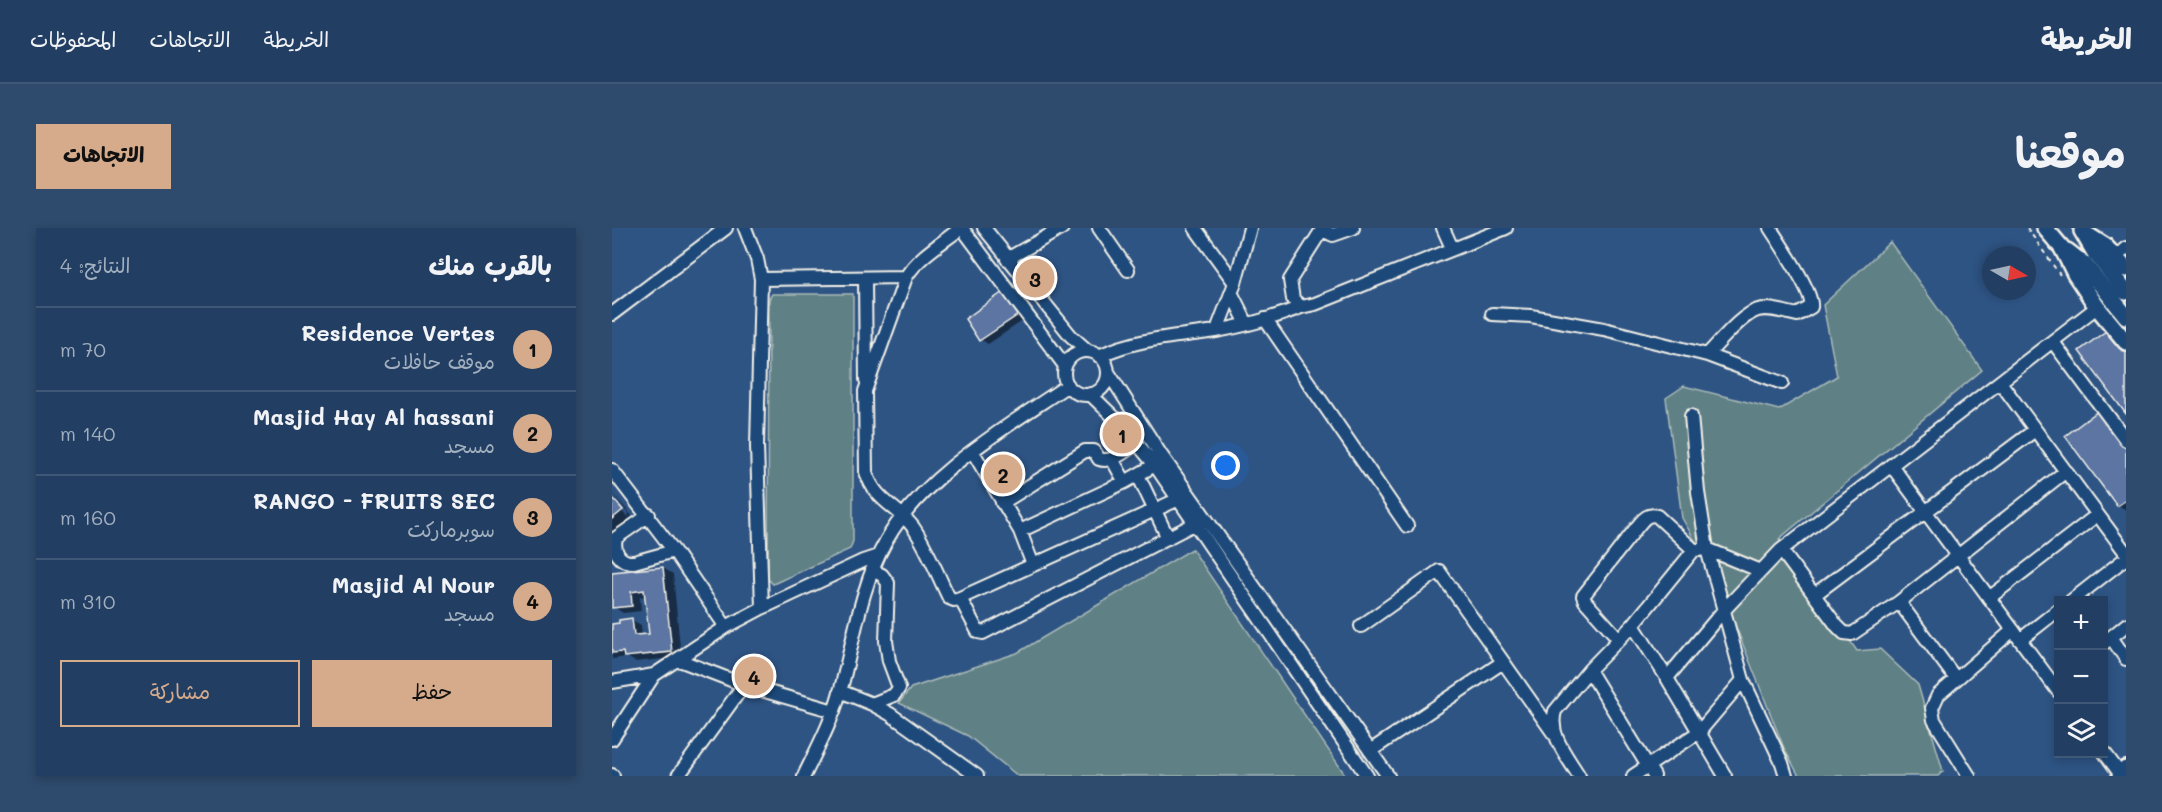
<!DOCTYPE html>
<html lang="ar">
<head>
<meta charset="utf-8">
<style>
  body { margin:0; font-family:Mali,"Playpen Sans Arabic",sans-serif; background:#2e4a6c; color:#f1f3f6; direction:rtl }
  .controls { position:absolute; right:18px; bottom:18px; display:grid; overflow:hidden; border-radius:0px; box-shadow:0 3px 9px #0003 }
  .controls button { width:54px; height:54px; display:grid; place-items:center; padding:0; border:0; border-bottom:2px solid #3f5878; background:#223f63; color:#f1f3f6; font:30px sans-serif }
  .compass { position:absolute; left:1370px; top:18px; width:54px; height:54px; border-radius:50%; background:#223f63; box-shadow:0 3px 9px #0003; rotate:99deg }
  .you { position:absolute; left:614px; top:238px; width:21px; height:21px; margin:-15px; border:4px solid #fff; border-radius:50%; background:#1a73e8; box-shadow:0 0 0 9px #1a73e833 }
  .badge { display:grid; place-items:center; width:39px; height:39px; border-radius:50%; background:#d6ab8b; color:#111; font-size:20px; font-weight:700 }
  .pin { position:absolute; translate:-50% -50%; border:3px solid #fff; box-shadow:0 2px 6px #0006 }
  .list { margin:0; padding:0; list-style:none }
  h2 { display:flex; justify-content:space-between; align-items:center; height:78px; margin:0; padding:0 24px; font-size:26px }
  h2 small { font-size:20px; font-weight:400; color:#a2afbe }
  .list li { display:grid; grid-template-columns:39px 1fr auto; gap:18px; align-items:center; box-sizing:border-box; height:84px; padding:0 24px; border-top:2px solid #3f5878 }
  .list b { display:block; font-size:22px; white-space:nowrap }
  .list p { margin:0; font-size:20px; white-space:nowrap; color:#a2afbe }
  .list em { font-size:20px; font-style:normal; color:#a2afbe }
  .actions { display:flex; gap:12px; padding:18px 24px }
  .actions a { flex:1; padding:14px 0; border:2px solid #d6ab8b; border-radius:0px; text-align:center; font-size:21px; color:#d6ab8b }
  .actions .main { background:#d6ab8b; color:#111 }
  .icon { flex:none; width:33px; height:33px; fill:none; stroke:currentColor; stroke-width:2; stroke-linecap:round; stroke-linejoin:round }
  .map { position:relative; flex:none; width:1514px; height:548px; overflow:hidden; direction:ltr; border-radius:0px }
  header { display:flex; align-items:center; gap:36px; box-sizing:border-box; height:84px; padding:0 30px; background:#223f63; border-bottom:2px solid #3f5878 }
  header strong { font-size:28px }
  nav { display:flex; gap:33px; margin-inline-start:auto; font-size:21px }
  .intro { display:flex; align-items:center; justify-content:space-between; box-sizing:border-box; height:144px; padding:0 36px }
  h1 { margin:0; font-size:42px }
  .button { padding:15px 27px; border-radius:0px; background:#d6ab8b; color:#111; font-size:21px; font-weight:700 }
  main { display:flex; gap:36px; padding:0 36px }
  aside { flex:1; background:#223f63; border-radius:0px; box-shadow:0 3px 9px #0003 }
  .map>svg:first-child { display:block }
  .green { fill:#5f8185; stroke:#aab9b6; stroke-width:1.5 }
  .shadow { fill:#0007 }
  .building { fill:#5b75a2; stroke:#f4f1e8; stroke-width:1.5 }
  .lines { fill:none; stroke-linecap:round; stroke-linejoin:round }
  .minor-casing { stroke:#f4f1e8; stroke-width:16 }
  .major-casing { stroke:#f4f1e8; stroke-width:20 }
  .path { stroke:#f4f1e8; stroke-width:2; stroke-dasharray:4.5 4.5; stroke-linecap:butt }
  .minor { stroke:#1f4a7a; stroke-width:12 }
  .major { stroke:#1f4a7a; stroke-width:15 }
</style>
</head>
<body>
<header>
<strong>الخريطة</strong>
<nav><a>الخريطة</a><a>الاتجاهات</a><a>المحفوظات</a></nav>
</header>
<div class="intro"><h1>موقعنا</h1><a class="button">الاتجاهات</a></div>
<main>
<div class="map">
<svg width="1514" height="548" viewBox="0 0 1514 548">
  <rect width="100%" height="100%" fill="#2e5484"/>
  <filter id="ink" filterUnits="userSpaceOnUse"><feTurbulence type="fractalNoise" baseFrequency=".0167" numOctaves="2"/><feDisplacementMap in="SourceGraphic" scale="12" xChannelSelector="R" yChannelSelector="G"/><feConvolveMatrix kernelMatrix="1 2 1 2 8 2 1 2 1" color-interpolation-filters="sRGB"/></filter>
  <g filter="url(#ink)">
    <path class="green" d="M1278 14 1370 142 1167 311 1245 423 1268 421 1306 457 1331 543 1326 548H1187L1172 520 1105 351 1070 290 1054 170 1072 158 1167 182 1225 148 1211 77Z
      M160 66H241V313L238 321 161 356 156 351 157 71Z
      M580 321 734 548H406L356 508 287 475 299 460 405 425Z"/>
    <path class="shadow" d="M391 66 398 70 412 92 376 116 368 111Z
      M1486 185 1514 215V282L1506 277Z
      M390 232 395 234 408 257 398 264 394 261 381 239Z
      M0 264 20 288 0 305V271L15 289 17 287Z
      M51 340 61 346 69 429 23 434 15 429 0 431V407L20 392 29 397 30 408 38 407 34 368 28 369 29 383 11 385 2 379 0 346Z"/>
    <path class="building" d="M391 64 406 87 367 113 353 91Z
      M1498 100 1514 122V186L1467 123Z
      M1486 183 1514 220V272L1505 278 1453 208Z
      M390 230 405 254 392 262 379 238Z
      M0 269 11 282 0 291Z
      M51 339 60 424 12 429 11 424 0 425V396L7 395V392L20 390 22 407 37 406 32 362 19 364 20 378 0 380V344Z"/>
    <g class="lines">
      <g class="minor-casing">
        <path id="minor" d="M133 0 145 31 149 51 145 218 150 380
          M349 0C330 15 307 28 294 49L253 163 254 244C263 273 284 277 301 299 315 319 326 348 337 370L342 372 348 370 567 271
          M350 0 453 138
          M372 0 459 108 476 123
          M487 0 516 42
          M583 0 623 55
          M711 0 678 52 681 71 689 79 703 76 894 0
          M831 0 840 20
          M710 2 721 7 741 0
          M1504 29 1514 20
          M395 31 450 0
          M149 51 294 49
          M253 51 254 152
          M620 66 635 96
          M0 86 114 0
          M880 86 919 88 992 101 1095 127 1170 155
          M653 91 795 298
          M605 102 623 55 638 0
          M1441 114 1514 212
          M452 145a22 22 0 1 1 44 0a22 22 0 1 1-44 0Z
          M1095 127C1107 115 1130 86 1146 82 1158 79 1172 84 1185 87L1199 79C1202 65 1167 14 1158 0
          M487 128C525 110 564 109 604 103 633 98 662 90 689 79
          M496 144 549 227 776 548
          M1388 154 1514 325
          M478 166 508 195 543 237 755 548
          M1079 188 1086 264 1095 321 1131 452 1170 535 1174 548
          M361 224 408 303 421 337
          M500 231 513 254
          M1279 237 1446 463
          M0 242 62 323
          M526 247 556 310
          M390 275 473 223H482L487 231C500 236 514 222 525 215
          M37 287 4 310C1 323 7 335 22 334L62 323 114 399
          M408 303 513 254 543 237
          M1169 322 1225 398 1232 405 1240 406 1287 374 1454 243
          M260 342 270 347 276 355 274 413 277 433 287 460 282 467 260 476
          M1202 367 1423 202
          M348 370 366 404 371 405 584 295
          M1377 370 1485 287
          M1459 373 1514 330
          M1287 374 1344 451
          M1021 397 1055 450 1113 548
          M749 398 827 343 942 506
          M1499 409 1514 431
          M1007 411 973 373 971 368 1025 299C1031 292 1035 285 1045 288L1082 322
          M1408 412 1446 382
          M1492 415 1514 397
          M67 432 132 457 222 483
          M977 442 1042 548
          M1055 450 1111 383 1169 322 1485 79
          M0 454 42 447 114 399 150 380 251 333 266 328
          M228 463 260 476 278 486 365 548
          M0 511 42 447
          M758 523 891 434
          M1492 524 1509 547
          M0 547 1 548
          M66 548 132 457
          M192 548C205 521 220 493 228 464 242 413 248 359 274 313 310 248 396 198 456 157
          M967 548C955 528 936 507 943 483L977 442 1021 397 1082 322 1095 321 1149 343
          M1021 548 1087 504 1131 452
          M1357 548 1322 492 1320 480 1326 467 1401 402"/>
      </g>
      <g class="major-casing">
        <path id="major" d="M1433 0 1450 20 1463 46 1485 79 1514 114
          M1470 3 1483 25 1514 64
          M1474 6 1493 18 1514 41
          M1455 23 1473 37 1514 88
          M1508 548 1514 541"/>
      </g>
      <path class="path" d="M1415 0 1448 47"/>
      <use href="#minor" class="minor"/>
      <use href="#major" class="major"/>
    </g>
  </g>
</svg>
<div class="controls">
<button>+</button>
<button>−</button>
<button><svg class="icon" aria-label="layers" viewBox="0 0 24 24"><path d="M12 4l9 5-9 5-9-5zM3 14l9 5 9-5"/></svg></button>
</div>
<svg class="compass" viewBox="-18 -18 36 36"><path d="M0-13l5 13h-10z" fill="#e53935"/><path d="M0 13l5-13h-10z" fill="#a2afbe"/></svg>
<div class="you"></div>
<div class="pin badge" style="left:510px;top:206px">1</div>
<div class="pin badge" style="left:391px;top:246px">2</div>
<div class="pin badge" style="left:423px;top:50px">3</div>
<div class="pin badge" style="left:142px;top:448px">4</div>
</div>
<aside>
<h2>بالقرب منك<small>النتائج: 4</small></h2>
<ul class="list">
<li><span class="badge">1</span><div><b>Residence Vertes</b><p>موقف حافلات</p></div><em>70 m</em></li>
<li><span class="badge">2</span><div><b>Masjid Hay Al hassani</b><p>مسجد</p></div><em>140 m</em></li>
<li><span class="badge">3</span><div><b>RANGO - FRUITS SEC</b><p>سوبرماركت</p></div><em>160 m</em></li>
<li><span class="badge">4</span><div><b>Masjid Al Nour</b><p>مسجد</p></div><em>310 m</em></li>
</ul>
<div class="actions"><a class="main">حفظ</a><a>مشاركة</a></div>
</aside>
</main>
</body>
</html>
